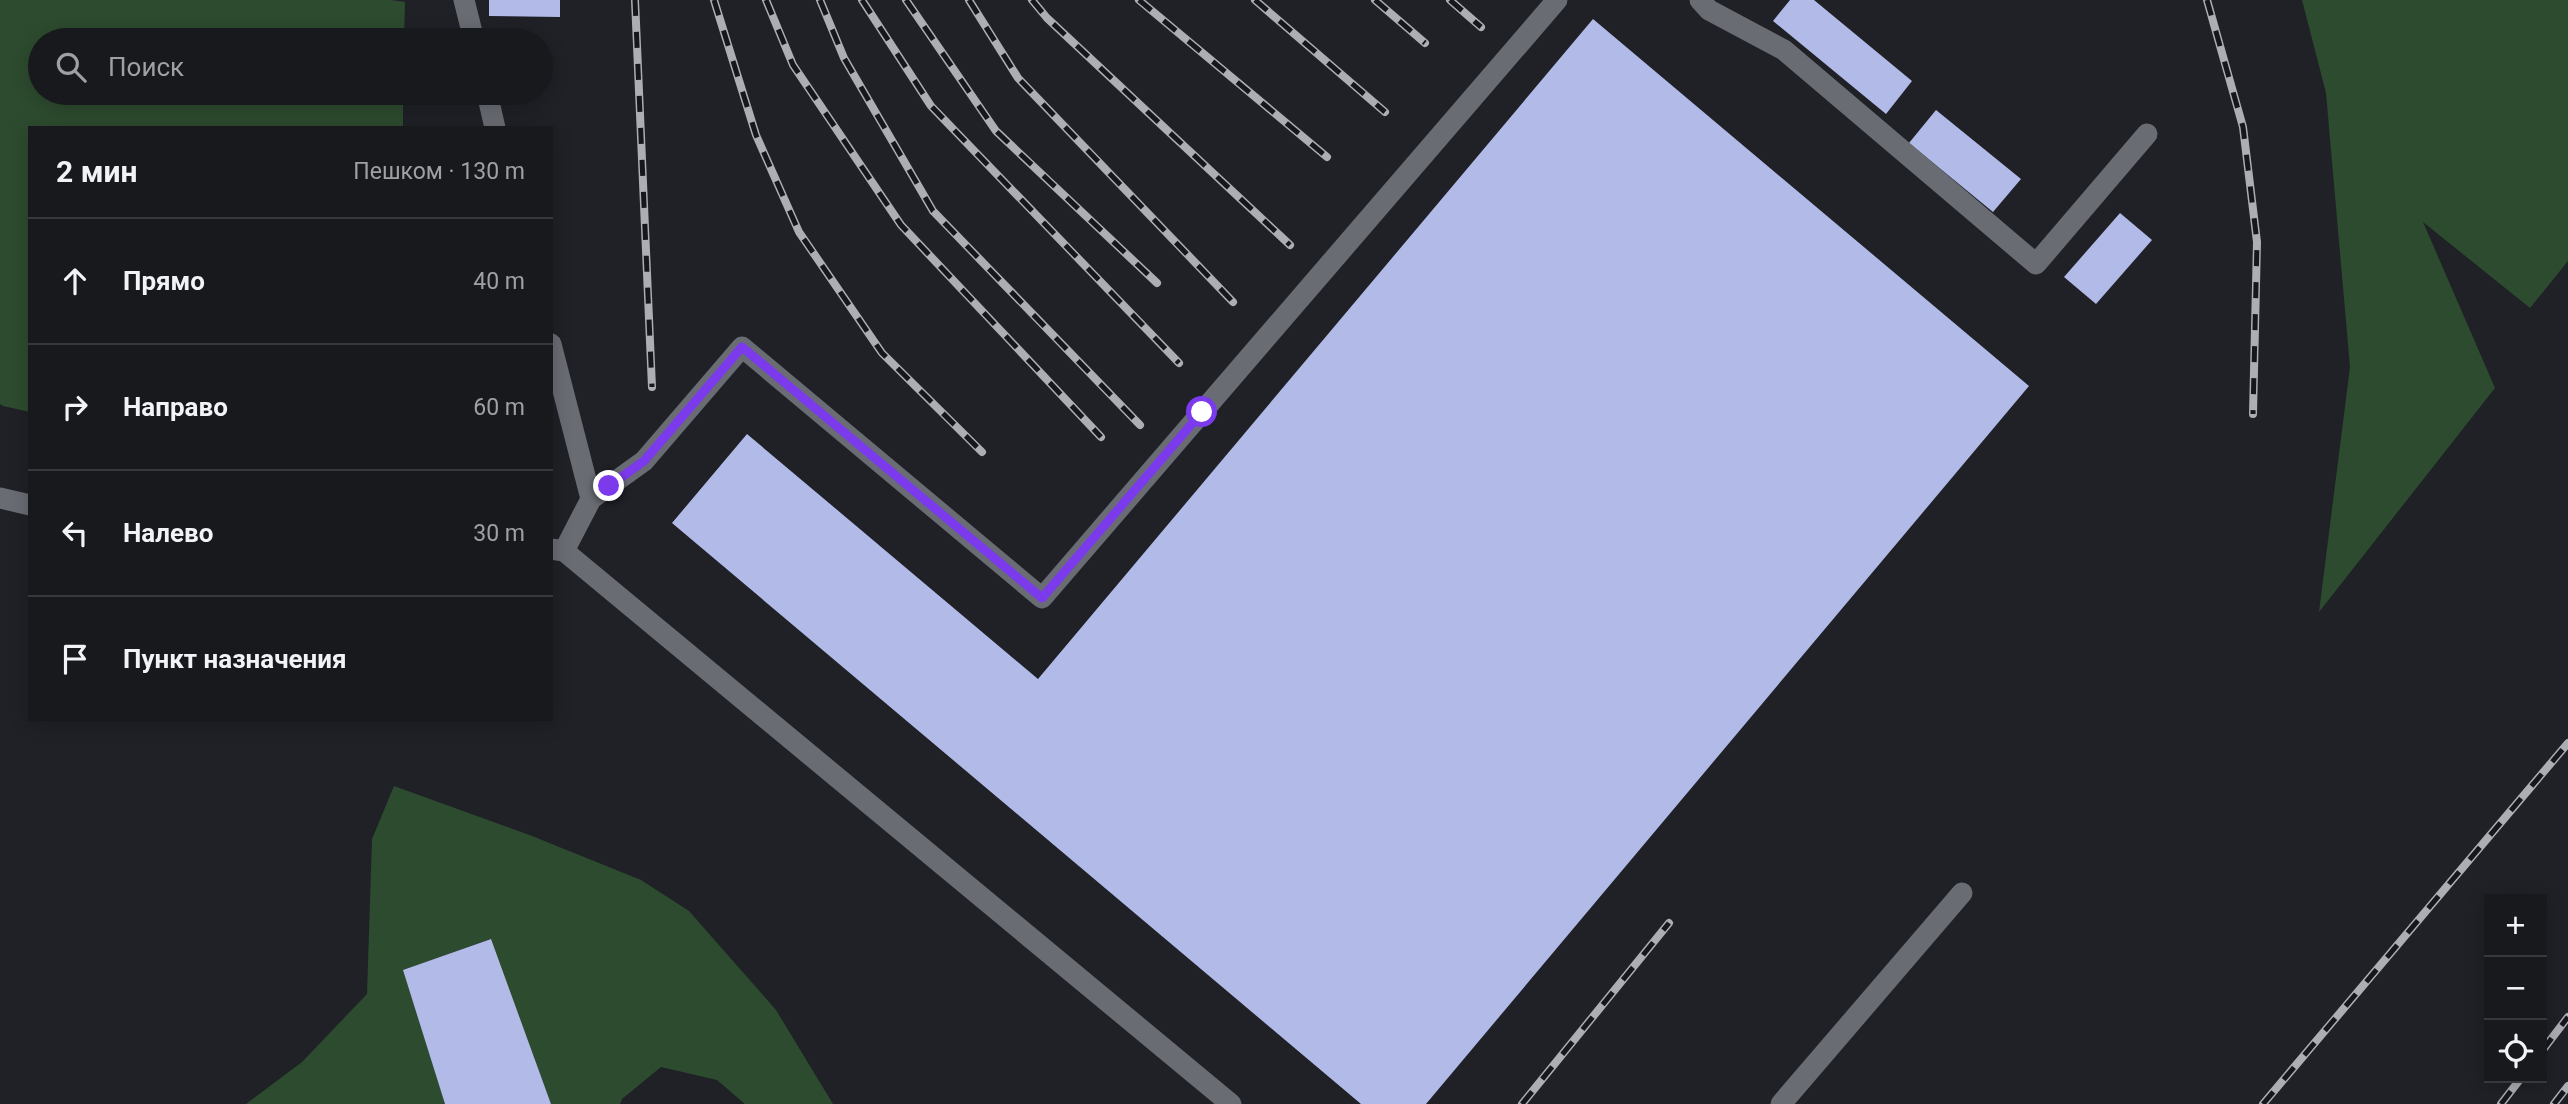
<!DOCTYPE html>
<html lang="ru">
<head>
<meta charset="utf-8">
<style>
  body { margin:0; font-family:Roboto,sans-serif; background:#24262a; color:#f1f3f6 }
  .controls { position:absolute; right:21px; bottom:21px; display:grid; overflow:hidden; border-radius:0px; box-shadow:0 4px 18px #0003 }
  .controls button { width:63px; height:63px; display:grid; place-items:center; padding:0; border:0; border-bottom:2px solid #36383b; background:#17191d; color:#f1f3f6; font:35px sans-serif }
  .stop { position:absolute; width:21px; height:21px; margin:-16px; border:5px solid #7c3aed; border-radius:50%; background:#fff }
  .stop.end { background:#7c3aed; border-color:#fff; box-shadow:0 2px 7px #0008 }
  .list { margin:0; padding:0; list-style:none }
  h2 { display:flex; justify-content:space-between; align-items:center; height:91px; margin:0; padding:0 28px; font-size:30px }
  h2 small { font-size:23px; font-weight:400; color:#9ea0a4 }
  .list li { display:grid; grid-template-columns:46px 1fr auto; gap:21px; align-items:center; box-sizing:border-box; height:126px; padding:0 28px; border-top:2px solid #36383b }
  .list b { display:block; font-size:26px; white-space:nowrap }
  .list em { font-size:23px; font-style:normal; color:#9ea0a4 }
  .icon { flex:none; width:38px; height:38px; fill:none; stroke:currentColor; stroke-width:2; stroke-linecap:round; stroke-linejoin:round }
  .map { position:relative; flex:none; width:2568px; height:1104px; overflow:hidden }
  .search { position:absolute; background:#17191d; box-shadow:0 4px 18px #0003; left:28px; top:28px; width:525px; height:77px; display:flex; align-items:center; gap:18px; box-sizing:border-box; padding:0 24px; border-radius:38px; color:#9ea0a4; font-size:26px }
  .panel { position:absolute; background:#17191d; box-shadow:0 4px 18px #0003; left:28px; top:126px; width:525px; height:595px; border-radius:0px }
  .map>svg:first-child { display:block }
  .green { fill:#2d4b2f }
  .building { fill:#b2bbe8 }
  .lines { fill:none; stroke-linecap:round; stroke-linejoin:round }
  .service { stroke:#6a6c74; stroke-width:21 }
  .rail-casing { stroke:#adaeb3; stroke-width:8 }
  .rail { stroke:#16171d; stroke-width:5; stroke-dasharray:16; stroke-linecap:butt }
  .route { stroke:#7c3aed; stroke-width:9 }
</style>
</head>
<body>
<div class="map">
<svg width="2568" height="1104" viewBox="0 0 2568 1104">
  <rect width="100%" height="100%" fill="#1f2127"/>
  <path class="green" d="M0 0H391L405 2 404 40H40V93H403V128H30V412L3 406 0 404Z
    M2302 0H2568V261L2530 308 2423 222 2495 388 2319 612 2350 367 2326 93Z
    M394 786 532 836 641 880 689 911 776 1010 833 1104H745L717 1080 661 1067 622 1099 620 1104H551L490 939 404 970 445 1104H246L302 1062 367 994 372 839Z"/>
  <path class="building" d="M489 0H560V17L489 16Z
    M1790 0H1814L1912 81 1886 114 1773 21Z
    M1593 19 2029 386 1426 1104H1361L672 523 747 434 1038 679Z
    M1936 110 2021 179 1993 212 1909 143Z
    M2120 213 2152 240 2096 304 2064 277Z
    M491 939 551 1104H445L403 970Z"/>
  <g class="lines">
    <path class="service" d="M464 0 474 40
      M1700 0 1709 10 1784 50 2036 264 2147 134
      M487 93 495 128
      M551 344 591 499 564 551
      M0 498 30 505
      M591 499 644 461 742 347 1042 598 1557 0
      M551 549 564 551 1231 1104
      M1781 1104 1962 893"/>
    <g class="rail-casing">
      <path id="rail" d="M635 0 652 387
        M714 0 756 135 799 232 882 353 982 452
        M766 0 793 65 901 225 1101 437
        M820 0 844 58 933 211 1140 425
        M862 0 931 106 1179 363
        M906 0 996 131 1157 283
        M969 0 1018 78 1233 302
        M1032 0 1047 18 1290 245
        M1139 0 1327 157
        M1255 0 1385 112
        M1375 0 1425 43
        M1450 0 1481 27
        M2207 0 2243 127 2257 242 2253 414
        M2542 1051 2568 1017
        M1522 1104 1669 923
        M2263 1104 2568 743
        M2501 1104 2521 1078
        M2554 1104 2568 1086"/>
    </g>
    <use href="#rail" class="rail"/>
  </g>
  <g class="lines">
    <path class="route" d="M609 486 644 461 742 347 1042 598 1202 412"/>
  </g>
</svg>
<div class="controls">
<button>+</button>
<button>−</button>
<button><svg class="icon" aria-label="locate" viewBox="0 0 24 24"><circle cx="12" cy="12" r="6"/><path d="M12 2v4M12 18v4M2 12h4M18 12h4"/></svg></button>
</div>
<div class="stop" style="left:1202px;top:412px"></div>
<div class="stop end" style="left:609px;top:486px"></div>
<div class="search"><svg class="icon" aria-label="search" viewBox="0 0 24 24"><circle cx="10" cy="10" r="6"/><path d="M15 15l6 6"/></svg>Поиск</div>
<section class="panel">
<h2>2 мин<small>Пешком · 130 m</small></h2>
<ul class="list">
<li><svg class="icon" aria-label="ahead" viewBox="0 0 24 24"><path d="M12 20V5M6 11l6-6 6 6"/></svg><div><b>Прямо</b></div><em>40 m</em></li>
<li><svg class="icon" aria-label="right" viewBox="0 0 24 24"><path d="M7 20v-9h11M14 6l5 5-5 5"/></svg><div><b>Направо</b></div><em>60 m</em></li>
<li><svg class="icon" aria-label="left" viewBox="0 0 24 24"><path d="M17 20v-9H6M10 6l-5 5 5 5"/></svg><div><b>Налево</b></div><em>30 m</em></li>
<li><svg class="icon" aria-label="arrive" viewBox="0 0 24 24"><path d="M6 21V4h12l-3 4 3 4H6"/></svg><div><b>Пункт назначения</b></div></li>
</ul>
</section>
</div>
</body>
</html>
